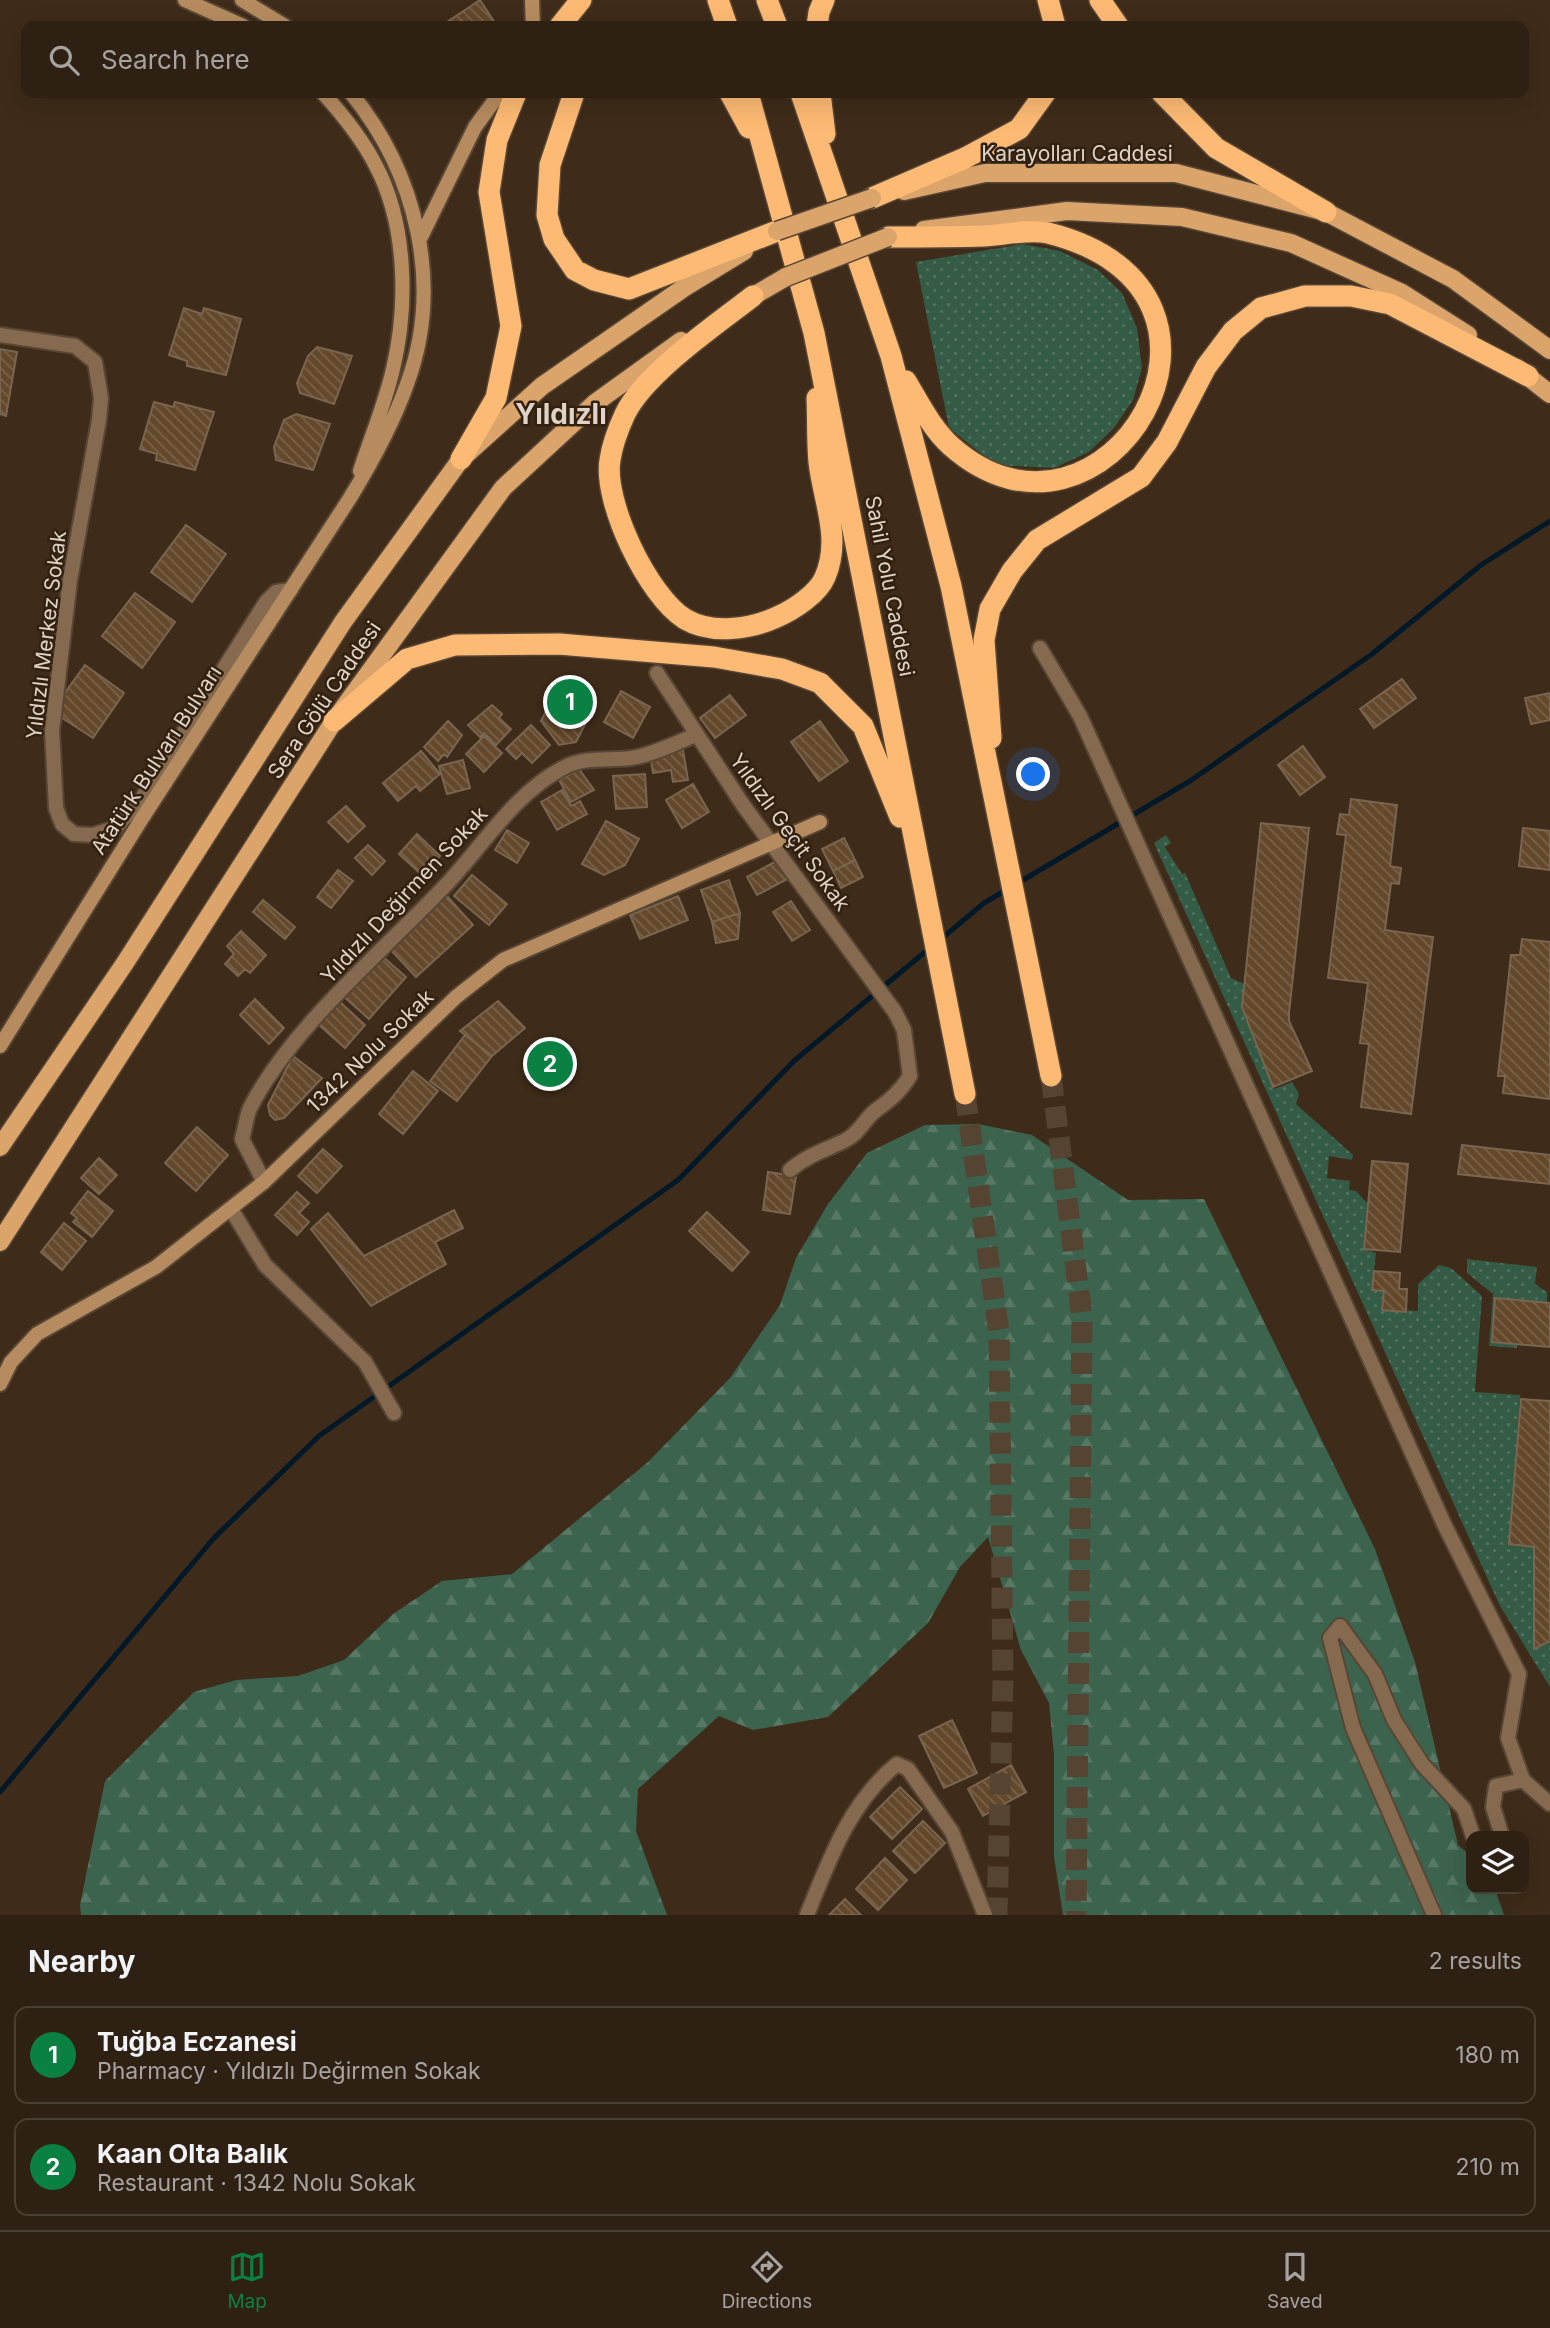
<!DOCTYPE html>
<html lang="en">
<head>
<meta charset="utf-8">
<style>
  body { margin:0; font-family:Inter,sans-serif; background:#3a2d21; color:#f1f3f6 }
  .controls { position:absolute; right:21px; bottom:21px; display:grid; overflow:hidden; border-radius:14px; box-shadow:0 7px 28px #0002 }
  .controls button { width:63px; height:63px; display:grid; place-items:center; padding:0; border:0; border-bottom:2px solid #493e33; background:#2e2013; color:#f1f3f6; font:35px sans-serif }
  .you { position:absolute; left:1034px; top:775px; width:24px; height:24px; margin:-18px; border:5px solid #fff; border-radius:50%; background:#1a73e8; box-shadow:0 0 0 10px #1a73e833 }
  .badge { display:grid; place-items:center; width:46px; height:46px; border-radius:50%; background:#0b8043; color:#fff; font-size:23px; font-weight:700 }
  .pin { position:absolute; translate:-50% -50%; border:4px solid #fff; box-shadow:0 2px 7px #0006 }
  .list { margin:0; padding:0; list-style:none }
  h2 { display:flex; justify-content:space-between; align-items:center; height:91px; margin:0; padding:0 28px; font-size:30px }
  h2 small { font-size:23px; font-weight:400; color:#a7a3a0 }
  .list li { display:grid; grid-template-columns:46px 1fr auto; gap:21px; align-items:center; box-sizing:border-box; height:98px; margin:0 14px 14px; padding:0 14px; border:2px solid #493e33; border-radius:14px }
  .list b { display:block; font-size:26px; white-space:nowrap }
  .list p { margin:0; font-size:23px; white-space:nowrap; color:#a7a3a0 }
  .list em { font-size:23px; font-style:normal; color:#a7a3a0 }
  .icon { flex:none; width:38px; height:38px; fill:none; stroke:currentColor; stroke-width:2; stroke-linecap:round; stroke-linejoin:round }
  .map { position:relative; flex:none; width:1550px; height:1915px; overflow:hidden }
  .search { position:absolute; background:#2e2013; box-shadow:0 7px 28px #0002; left:21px; right:21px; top:21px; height:77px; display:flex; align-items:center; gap:18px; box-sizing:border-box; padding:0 24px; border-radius:14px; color:#a7a3a0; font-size:26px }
  .sheet { height:315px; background:#2e2013 }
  nav { display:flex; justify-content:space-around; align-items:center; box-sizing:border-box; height:98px; border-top:2px solid #493e33; background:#2e2013; font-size:19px; color:#a7a3a0 }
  nav a { display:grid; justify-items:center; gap:4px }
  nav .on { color:#0b8043 }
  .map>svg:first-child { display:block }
  .grass { fill:url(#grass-dots) }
  .forest { fill:url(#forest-firs) }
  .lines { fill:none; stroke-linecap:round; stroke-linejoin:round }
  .stream { stroke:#011828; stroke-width:5 }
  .building { fill:url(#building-back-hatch); stroke:#796550; stroke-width:2 }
  .highway-tunnel { stroke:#564433; stroke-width:21; stroke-dasharray:21 10; stroke-linecap:butt }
  .street-casing { stroke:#584635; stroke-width:18 }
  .secondary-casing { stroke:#584635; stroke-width:18 }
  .primary-casing { stroke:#584635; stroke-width:21 }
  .highway-casing { stroke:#584635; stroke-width:24 }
  .street { stroke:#856a4f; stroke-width:14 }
  .secondary { stroke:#b68b5f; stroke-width:14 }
  .primary { stroke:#dba46b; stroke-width:18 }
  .highway { stroke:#fdba74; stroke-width:21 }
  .primary-bridge-casing { stroke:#584635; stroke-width:21; stroke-linecap:butt }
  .primary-bridge { stroke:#dba46b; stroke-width:18 }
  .labels { text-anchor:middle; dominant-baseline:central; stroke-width:5; stroke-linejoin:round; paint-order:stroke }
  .street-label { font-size:21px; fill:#dfd3c8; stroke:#33210f }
  .district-label { font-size:28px; font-weight:bold; fill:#dfd3c8; stroke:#33210f }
</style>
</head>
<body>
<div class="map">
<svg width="1550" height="1915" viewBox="0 0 1550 1915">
  <defs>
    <pattern id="grass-dots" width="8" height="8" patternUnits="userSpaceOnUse" patternTransform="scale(1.75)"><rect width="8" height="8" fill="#345b46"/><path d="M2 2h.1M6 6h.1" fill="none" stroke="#51725f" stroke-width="1.8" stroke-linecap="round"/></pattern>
    <pattern id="forest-firs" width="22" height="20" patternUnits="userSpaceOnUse" patternTransform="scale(1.75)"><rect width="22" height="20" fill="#3c634e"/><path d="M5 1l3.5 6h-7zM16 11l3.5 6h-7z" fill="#587866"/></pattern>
    <pattern id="building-back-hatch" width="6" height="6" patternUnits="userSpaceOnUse" patternTransform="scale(1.75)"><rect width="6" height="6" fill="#63482b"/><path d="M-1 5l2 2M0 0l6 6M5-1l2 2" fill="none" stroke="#796248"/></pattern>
  </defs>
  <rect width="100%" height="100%" fill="#3e2b19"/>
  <path class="grass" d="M1023 244 1060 251 1098 270 1122 293 1137 328 1142 368 1133 400 1114 428 1089 452 1054 468 996 465 949 428 916 262Z
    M1166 835 1171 843 1165 847 1182 874 1185 873 1231 978 1244 984 1242 1007 1274 1089 1292 1082 1299 1094 1296 1104 1353 1155 1352 1160 1329 1156 1327 1178 1350 1181 1349 1190 1356 1191 1368 1204 1364 1249 1376 1253 1372 1289 1384 1291 1383 1309 1418 1311V1284L1439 1265 1451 1268 1482 1296 1475 1392 1520 1395 1509 1544 1534 1547V1648L1550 1641V1687L1500 1606 1154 843Z
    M1467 1259 1537 1267 1535 1284 1547 1292V1303L1495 1299 1492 1341 1517 1344V1348L1489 1346 1493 1294 1467 1273Z"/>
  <path class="forest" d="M978 1124 1032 1135 1128 1200 1204 1199 1375 1549 1415 1662 1458 1845 1471 1856V1889H1495L1504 1915H1063L1054 1857V1755L1049 1703 1021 1650 988 1537 960 1567 928 1623 828 1717 753 1730 719 1716 638 1789 636 1831 667 1915H81L80 1905 105 1781 194 1692 236 1680 298 1676 344 1660 393 1614 442 1581 512 1574 648 1462 730 1378 780 1305 796 1258 828 1204 867 1153 925 1125Z"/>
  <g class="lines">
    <path class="stream" d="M1018 883 1190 781 1372 654 1481 565 1550 521
      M941 939 984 903 1006 890
      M0 1792 214 1538 319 1436 678 1180 795 1060 931 947"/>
  </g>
  <path class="building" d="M480 0 497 26H441Z
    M184 308 202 314 204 308 241 319 226 375 187 366V361L169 355Z
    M317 347 352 356 334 404 300 393 297 383 308 356Z
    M0 349 17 352 6 416 0 414Z
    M154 402 173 407 175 402 214 412 195 470 156 460 157 454 140 449Z
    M296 414 330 424 313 470 276 460 274 447 284 420Z
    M186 525 226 554 192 602 151 572Z
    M135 593 175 622 142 668 102 636Z
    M85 665 124 693 93 738 59 716V701Z
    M1402 679 1416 698 1374 728 1360 709Z
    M558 688 594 707 576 742 559 745 541 721Z
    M621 691 650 707 633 738 604 722Z
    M1550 693V720L1531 724 1525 698Z
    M730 695 746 715 715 738 700 718Z
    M492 705 502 714 499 718 511 729 496 745 484 733 480 737 468 725Z
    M448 721 462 735 447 757 444 754 438 761 424 747Z
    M820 721 848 761 819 781 791 742Z
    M531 725 550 745 532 763 522 753 516 759 506 749Z
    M484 736 502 753 484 772 466 754Z
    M1303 746 1325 777 1300 795 1278 765Z
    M683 750 688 780 673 782 671 770 653 773 650 755Z
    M421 751 440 774 420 791 416 786 398 801 383 783Z
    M463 760 470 788 447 794 439 766Z
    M579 769 594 790 571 802 559 780Z
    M645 774 647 807 616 809 613 776Z
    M693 784 709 812 682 828 666 800Z
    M562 790 571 806 580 801 587 814 557 830 541 802Z
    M1351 799 1397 805 1390 866 1401 868 1399 884 1391 883 1385 930 1433 937 1411 1114 1361 1107 1369 1044 1360 1043 1368 983 1328 978 1346 835 1337 834 1340 814 1349 815Z
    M346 806 365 826 348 842 328 822Z
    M606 821 639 839 625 865 604 875 582 864Z
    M1261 823 1309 828 1289 1013V1021L1312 1071 1273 1087 1242 1007Z
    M1523 828 1550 831V870L1519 866Z
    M507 830 529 843 517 863 495 850Z
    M417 834 440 856 422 875 399 854Z
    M844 838 855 860 833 871 822 849Z
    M368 845 385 861 372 875 355 858Z
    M778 860 789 878 757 895 747 877Z
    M855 860 863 877 841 888 833 871Z
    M338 870 353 881 331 908 317 897Z
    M472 875 507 904 489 925 454 896Z
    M729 880 740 913 712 922 701 890Z
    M446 895 473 925 416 977 389 948Z
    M678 896 688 920 640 939 630 915Z
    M263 900 295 927 285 939 253 912Z
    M791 901 810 930 792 941 773 912Z
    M740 913 738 939 716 943 712 922Z
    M241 931 266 955 250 973 245 969 238 976 225 964 234 954 227 946Z
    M1522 939 1550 942V1099L1503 1093 1505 1076H1498L1511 955H1520Z
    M381 955 406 977 369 1019 344 997Z
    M255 999 284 1028 269 1044 240 1015Z
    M498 1001 525 1028 492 1056 460 1031Z
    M340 1002 365 1025 345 1048 319 1025Z
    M465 1035 492 1056 457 1101 430 1081Z
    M551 1041 572 1059 547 1088 526 1071Z
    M293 1056 322 1078 284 1118 275 1120 270 1115 268 1105Z
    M413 1071 438 1091 403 1134 379 1114Z
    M197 1127 228 1155 196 1191 165 1163Z
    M1462 1145 1550 1155V1184L1458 1174Z
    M323 1149 342 1166 317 1193 298 1176Z
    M99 1158 117 1175 99 1194 81 1178Z
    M1372 1161 1408 1164 1400 1252 1364 1249Z
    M768 1172 796 1176 790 1214 763 1210Z
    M88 1191 113 1211 92 1237 73 1222 77 1218 71 1213Z
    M297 1192 309 1203 299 1213 309 1222 297 1235 275 1215Z
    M454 1210 463 1228 435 1242 446 1264 371 1306 311 1229 328 1213 364 1256Z
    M707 1212 749 1252 732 1271 689 1231Z
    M64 1223 86 1241 62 1270 41 1252Z
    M1374 1271 1400 1273 1399 1289H1407L1406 1312 1382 1310 1384 1291 1372 1290Z
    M1495 1298 1550 1303V1347L1492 1342Z
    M1521 1399 1550 1401V1641L1534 1649V1547L1509 1544Z
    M952 1720 977 1773 944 1788 919 1736Z
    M1011 1765 1026 1792 983 1816 968 1789Z
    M900 1787 922 1809 892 1839 870 1817Z
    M923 1821 945 1843 915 1873 893 1851Z
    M885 1858 907 1880 878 1910 856 1889Z
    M845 1899 861 1915H829Z"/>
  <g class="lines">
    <path class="highway-tunnel" d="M1051 1076 1082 1316 1076 1915
      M965 1094 999 1332 1003 1679 997 1915"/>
    <g class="street-casing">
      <path id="street" d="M0 335 75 346 95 362 101 398 99 420 70 580 52 731 56 808 62 824 74 834 93 835 115 828 139 803 266 602 276 592 291 590
        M1040 648 1080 716 1444 1524 1519 1674 1508 1738 1523 1780 1550 1804
        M657 673 743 805 895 1012 904 1030 910 1076C900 1092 890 1100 875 1111 863 1121 859 1134 844 1141 825 1150 806 1156 790 1170
        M264 1182 242 1139C245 1129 246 1117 250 1108 291 1028 381 953 443 888 481 849 513 794 563 768 585 756 608 761 631 758 653 755 675 743 696 735
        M231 1209 265 1265 365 1362 394 1413
        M1502 1836 1493 1807 1496 1786 1523 1780
        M807 1915C829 1860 850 1802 897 1764L908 1769 952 1832 985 1915
        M1434 1915 1353 1728 1330 1638 1340 1626 1375 1674 1394 1720 1422 1764 1464 1809 1473 1836"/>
    </g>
    <g class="secondary-casing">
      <path id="secondary" d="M185 0 243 26
        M242 0 285 26
        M532 0 533 26
        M323 93C343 115 363 140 376 166 407 225 408 306 393 369 385 404 371 437 360 471
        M421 237 475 127 500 93
        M0 1046 141 820 350 498C372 462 393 424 407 384 444 284 416 173 351 93
        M0 1384 11 1362 37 1334 156 1267 264 1182 456 997 503 960 820 822"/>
    </g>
    <g class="primary-casing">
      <path id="primary" d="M904 191 985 173H1176L1326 212 1453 279 1550 350
        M924 230 1067 211 1182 217 1291 243 1402 293 1468 335
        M743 302 786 277
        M1517 368 1550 394
        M0 1147 125 963 343 622 461 459 542 386 685 287 744 251
        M0 1242 334 721 503 488 595 403 681 341"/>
    </g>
    <g class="highway-casing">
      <path id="highway" d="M718 0 727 26
        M767 0 777 26
        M1048 0 1055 26
        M1100 0 1118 26
        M560 26 581 0
        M817 26 819 12 824 0
        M574 93 550 165 547 215 554 239 575 270 594 280 629 289 777 231
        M730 93 749 128
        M748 93 814 333 965 1094
        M801 93 891 356 951 586 1051 1076
        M820 93 825 134
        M1162 93 1216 148 1326 212
        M872 198 965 158 1019 129 1045 93
        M888 237C920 237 952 237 984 236 1003 235 1029 229 1048 233 1281 291 1104 582 951 446 932 429 919 403 906 381
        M753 296C716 325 645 373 625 414 619 427 612 446 610 460 603 502 648 596 685 619 712 635 751 629 777 617 793 610 818 594 825 577 842 538 823 500 819 462 817 441 818 419 817 398
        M461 459 496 398 511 326 489 192 497 140 516 93
        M334 721 407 659 455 645 559 644 714 657 782 669 820 683 863 726 900 817
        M991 738 984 640 990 609 1012 571 1037 540 1141 477 1167 442 1206 367 1233 331 1261 308 1305 296H1351L1390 304 1528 376"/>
    </g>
    <use href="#street" class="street"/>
    <use href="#secondary" class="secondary"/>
    <use href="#primary" class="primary"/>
    <use href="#highway" class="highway"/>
    <g class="primary-bridge-casing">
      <path id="primary-bridge" d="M777 231 872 198
        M786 277 888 237"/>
    </g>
    <use href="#primary-bridge" class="primary-bridge"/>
  </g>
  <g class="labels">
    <g class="street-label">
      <text x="1077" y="153">Karayolları Caddesi</text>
      <text transform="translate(890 586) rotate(79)">Sahil Yolu Caddesi</text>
      <text transform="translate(46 635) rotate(-83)">Yıldızlı Merkez Sokak</text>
      <text transform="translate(324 700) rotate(-56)">Sera Gölü Caddesi</text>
      <text transform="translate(156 760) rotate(-57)">Atatürk Bulvarı Bulvarı</text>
      <text transform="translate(790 832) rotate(54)">Yıldızlı Geçit Sokak</text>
      <text transform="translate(404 895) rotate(-47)">Yıldızlı Değirmen Sokak</text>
      <text transform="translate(370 1051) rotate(-44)">1342 Nolu Sokak</text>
    </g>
    <g class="district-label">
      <text x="561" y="414">Yıldızlı</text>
    </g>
  </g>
</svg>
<div class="controls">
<button><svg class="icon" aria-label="layers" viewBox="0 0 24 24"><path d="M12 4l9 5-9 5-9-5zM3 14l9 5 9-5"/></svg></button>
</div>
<div class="you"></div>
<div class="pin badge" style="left:570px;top:702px">1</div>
<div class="pin badge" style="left:550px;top:1064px">2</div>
<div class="search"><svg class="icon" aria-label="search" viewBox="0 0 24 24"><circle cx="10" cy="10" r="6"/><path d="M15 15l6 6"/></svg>Search here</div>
</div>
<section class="sheet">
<h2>Nearby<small>2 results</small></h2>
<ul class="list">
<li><span class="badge">1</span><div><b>Tuğba Eczanesi</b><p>Pharmacy · Yıldızlı Değirmen Sokak</p></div><em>180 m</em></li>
<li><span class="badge">2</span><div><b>Kaan Olta Balık</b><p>Restaurant · 1342 Nolu Sokak</p></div><em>210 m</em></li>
</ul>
</section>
<nav>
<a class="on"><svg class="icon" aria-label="map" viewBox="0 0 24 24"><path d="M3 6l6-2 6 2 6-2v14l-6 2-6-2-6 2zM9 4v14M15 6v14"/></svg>Map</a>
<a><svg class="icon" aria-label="directions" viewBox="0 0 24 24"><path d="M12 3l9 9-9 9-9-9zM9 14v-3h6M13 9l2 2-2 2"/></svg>Directions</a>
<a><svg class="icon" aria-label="saved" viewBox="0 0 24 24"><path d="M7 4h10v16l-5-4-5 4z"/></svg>Saved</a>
</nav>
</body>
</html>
